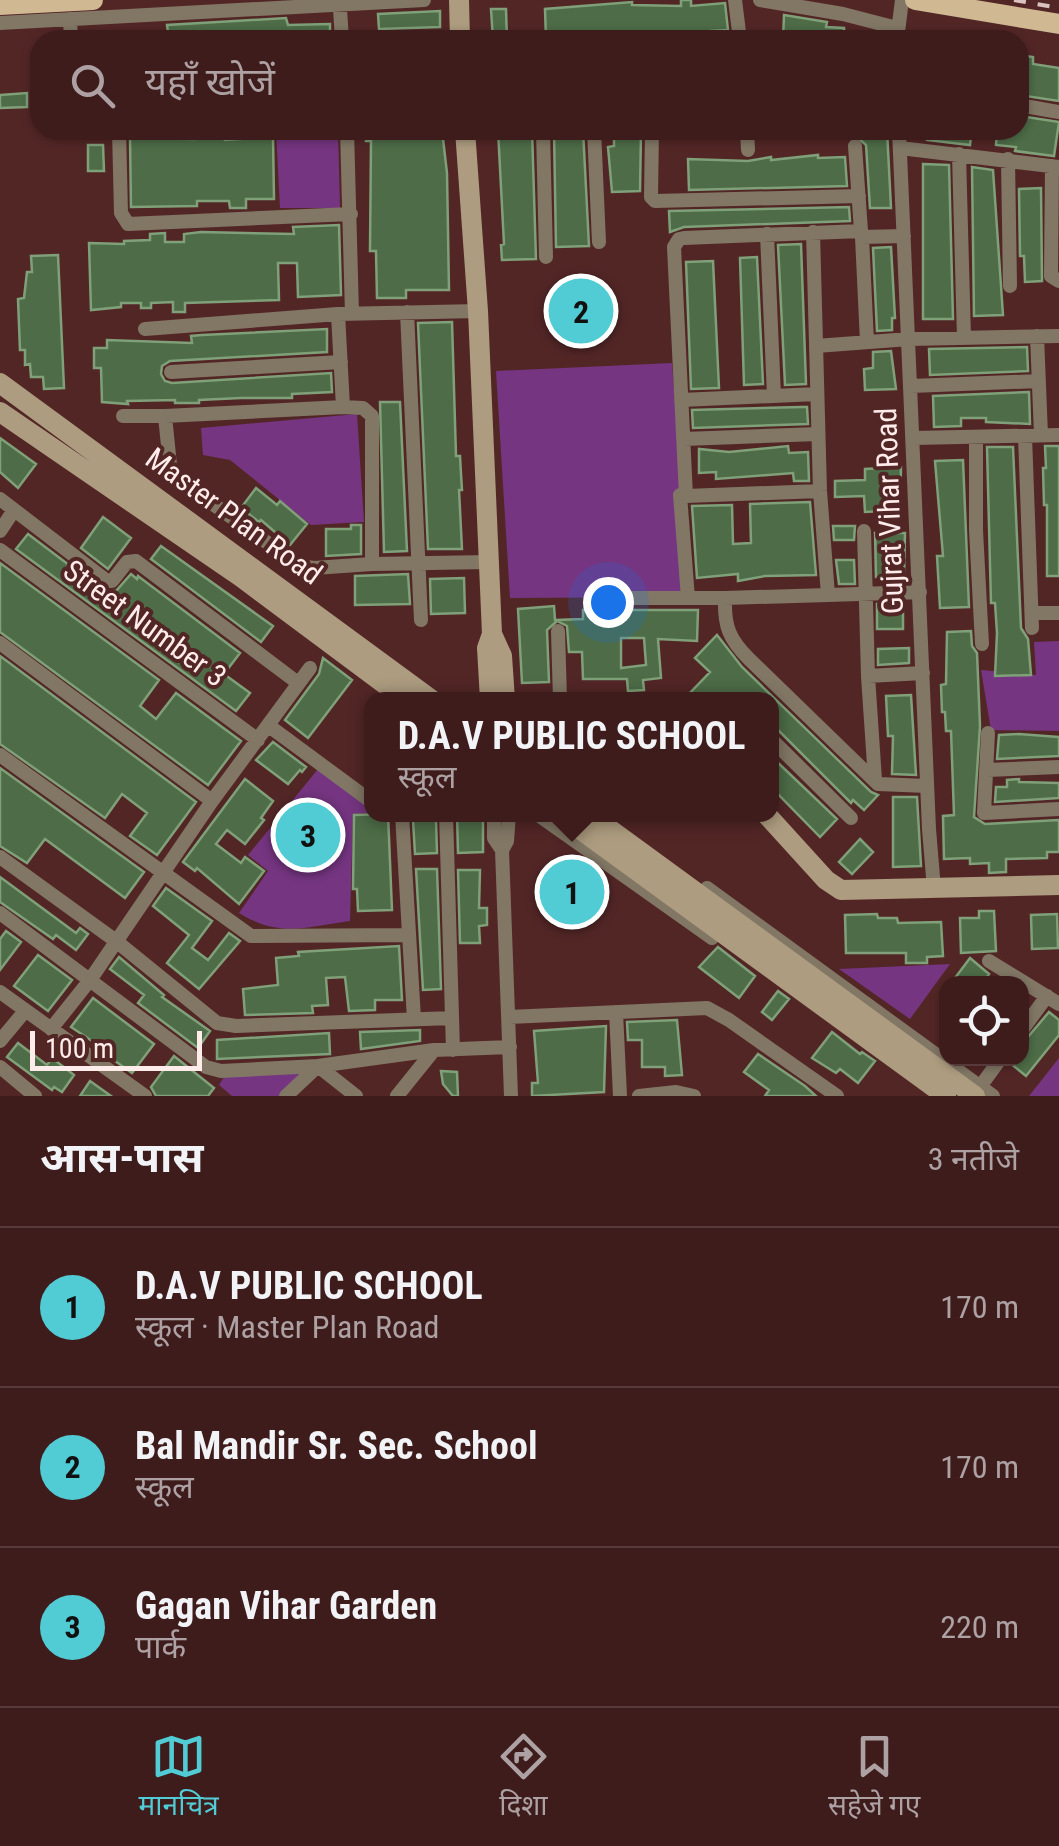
<!DOCTYPE html>
<html lang="hi">
<head>
<meta charset="utf-8">
<style>
  body { margin:0; font-family:"Roboto Condensed","Noto Sans Devanagari",sans-serif; background:#492929; color:#f1f3f6 }
  .controls { position:absolute; right:30px; bottom:30px; display:grid; overflow:hidden; border-radius:20px; box-shadow:0 2px 8px #0004 }
  .controls button { width:90px; height:90px; display:grid; place-items:center; padding:0; border:0; border-bottom:2px solid #573a3b; background:#3e1c1c; color:#f1f3f6; font:50px sans-serif }
  .scale { position:absolute; left:30px; bottom:25px; width:172px; box-sizing:border-box; padding-left:10px; border:5px solid #ffeceb; border-top:0; font-size:28px; line-height:35px; white-space:nowrap; color:#ffeceb; -webkit-text-stroke:8px #532626; paint-order:stroke }
  .you { position:absolute; left:608px; top:602px; width:35px; height:35px; margin:-25px; border:8px solid #fff; border-radius:50%; background:#1a73e8; box-shadow:0 0 0 15px #1a73e833 }
  .badge { display:grid; place-items:center; width:65px; height:65px; border-radius:50%; background:#51ccd4; color:#111; font-size:32px; font-weight:700 }
  .pin { position:absolute; translate:-50% -50%; border:5px solid #fff; box-shadow:0 2px 10px #0006 }
  .popup { position:absolute; left:364px; top:692px; width:415px; height:130px; box-sizing:border-box; display:grid; place-content:center; border-radius:20px; background:#3e1c1c; filter:drop-shadow(0 2px 8px #0005); font-size:32px; white-space:nowrap; color:#ada1a3 }
  .popup b { font-size:38px; color:#f1f3f6 }
  .popup::after { content:''; position:absolute; left:50%; top:100%; margin-left:-20px; border:20px solid transparent; border-top-color:#3e1c1c }
  .list { margin:0; padding:0; list-style:none }
  h2 { display:flex; justify-content:space-between; align-items:center; height:130px; margin:0; padding:0 40px; font-size:42px }
  h2 small { font-size:32px; font-weight:400; color:#ada1a3 }
  .list li { display:grid; grid-template-columns:65px 1fr auto; gap:30px; align-items:center; box-sizing:border-box; height:160px; padding:0 40px; border-top:2px solid #573a3b }
  .list b { display:block; font-size:38px; white-space:nowrap }
  .list p { margin:0; font-size:32px; white-space:nowrap; color:#ada1a3 }
  .list em { font-size:32px; font-style:normal; color:#ada1a3 }
  .icon { flex:none; width:55px; height:55px; fill:none; stroke:currentColor; stroke-width:2; stroke-linecap:round; stroke-linejoin:round }
  .map { position:relative; flex:none; width:1059px; height:1096px; overflow:hidden }
  .search { position:absolute; background:#3e1c1c; box-shadow:0 2px 8px #0004; left:30px; right:30px; top:30px; height:110px; display:flex; align-items:center; gap:25px; box-sizing:border-box; padding:0 35px; border-radius:30px; color:#ada1a3; font-size:38px }
  .sheet { height:610px; background:#3e1c1c }
  nav { display:flex; justify-content:space-around; align-items:center; box-sizing:border-box; height:140px; border-top:2px solid #573a3b; background:#3e1c1c; font-size:28px; color:#ada1a3 }
  nav a { display:grid; justify-items:center; gap:5px }
  nav .on { color:#51ccd4 }
  .map>svg:first-child { display:block }
  .green { fill:#753581 }
  .building { fill:#4d6c47; stroke:#7fa079; stroke-width:2.5; fill-rule:evenodd }
  .lines { fill:none; stroke-linecap:round; stroke-linejoin:round }
  .street { stroke:#827765; stroke-width:14 }
  .secondary { stroke:#ad9c7f; stroke-width:20 }
  .primary { stroke:#cfb892; stroke-width:20 }
  .rail { stroke:#dac2c1; stroke-width:4; stroke-dasharray:12 12; stroke-linecap:butt }
  .labels { text-anchor:middle; dominant-baseline:central; stroke-width:8; stroke-linejoin:round; paint-order:stroke }
  .street-label { font-size:30px; fill:#ffeceb; stroke:#532626 }
</style>
</head>
<body>
<div class="map">
<svg width="1059" height="1096" viewBox="0 0 1059 1096">
  <rect width="100%" height="100%" fill="#532626"/>
  <path class="green" d="M276 130H338L340 208H280Z
    M672 363 690 597 510 598 496 371Z
    M357 414 364 522 311 525 230 460 203 455 201 428Z
    M1059 641V731L991 730 981 670 1036 675 1034 642Z
    M318 769 372 805V813L353 814 350 921C305 927 280 938 239 913L268 871 248 855Z
    M950 964 910 1019 839 969Z
    M1059 1058V1096H1029Z
    M305 1071 283 1096H232L219 1085 227 1072Z"/>
  <path class="building" d="M681 0H691V6L725 3 728 30 711 31V40H646V35L546 40 545 9 632 2V5L681 6Z
    M491 9H506L507 40H493Z
    M440 11V27L379 29 378 14Z
    M784 15 827 22 826 27 844 28 845 40H783Z
    M286 18 288 25 330 24V40H169L167 25Z
    M1019 55 1033 57V64L1059 68V101L1019 95Z
    M27 93V107L0 108V95Z
    M1020 116 1059 122 1054 156 1015 151 1016 147 996 145 997 130H1019Z
    M366 130H442L447 173 449 290H406V298H377L376 251H370L371 141H366Z
    M498 130H532L536 259 502 260 501 245 504 244Z
    M554 130H583L589 246 556 247Z
    M856 130H887L891 208H870L866 145 856 136Z
    M928 130H972L970 145 927 140Z
    M641 131 640 191 612 192 608 147 614 146V132Z
    M216 134H225V140L273 137 274 199H246V208H230L229 201H197V206L131 207 130 138 195 139V136Z
    M88 145H103L104 171H88Z
    M818 155V158L845 157 847 186 689 190 688 159 748 161 771 157V160Z
    M923 164 949 165 953 319H923Z
    M972 167 993 170 1003 315 974 316Z
    M1041 188 1042 281 1025 282 1024 256H1020L1019 189Z
    M849 207 850 221 684 227 670 232 669 211Z
    M339 225 341 295 298 297 297 263H278L279 300 185 303V312H173V302L151 303V308H141V303H121V307L91 310 89 243 124 244V241L150 240V234L165 233V242H184V234L201 232 294 234 293 227Z
    M801 244 806 384 785 385 778 245Z
    M891 247 895 318H892V330L877 331 873 248Z
    M58 255 64 388 44 389 43 377H31L30 364 25 365V350H20L18 299 24 298 27 272H32L31 256Z
    M757 257 763 384 744 385 740 258Z
    M713 261 719 388 691 389 686 262Z
    M452 322 456 456H460L461 474 462 490H459L462 549H428L418 323Z
    M327 329V352L170 361 162 366 161 374 165 381 172 383 331 373 332 392 292 394V398H241L199 400V403H175V400L127 401 128 404 102 402 101 368H94V348H107V340L192 343 191 336 202 335Z
    M1027 347 1028 371 930 375 929 349Z
    M891 351 896 389 865 390 864 369 873 368V352Z
    M1029 392 1030 424 986 422V418H961V426L934 427 933 396Z
    M380 402H400L407 551 384 552Z
    M801 407H807L808 424 693 428 692 410Z
    M0 438 36 464 18 488 0 472Z
    M788 446 789 453 808 452 809 481H794L793 473 716 479V472L699 473V449L729 452Z
    M1045 446H1059V576H1047V505H1044L1043 468H1046Z
    M987 447H1013L1021 628 1028 639 1031 675 995 676 997 633 995 603H991Z
    M963 460 969 607 940 608 937 556H943L935 461Z
    M901 467 900 510 865 512 864 496 835 497V481L865 480V469Z
    M256 488 277 505 280 501 307 524 290 545 261 520 259 522 241 508Z
    M810 502 816 575 765 576 738 581V574L697 578 692 506 732 505 733 544 751 543 750 504Z
    M103 517 131 538 108 569 81 548Z
    M351 525H361V554L326 556V529H351Z
    M833 526H855L854 540H834Z
    M875 533H905L904 576 876 577Z
    M28 534 102 590 116 591 131 574 137 579 138 576 240 653 224 674 250 693 236 711 16 549Z
    M161 546 273 626 261 642 151 559Z
    M836 560H854L855 584H839Z
    M0 563 159 680 140 706 156 719 176 693 241 741 208 785 0 632Z
    M408 574 410 604 355 605V576Z
    M464 578 465 613 431 614 430 579Z
    M903 603V629H877V604Z
    M554 606 555 620 583 619V610H698L697 641 658 639 661 678 643 680 644 690 628 691 627 679H583L582 652H569L567 626 557 621 547 630 549 682 522 683 518 609ZM621 638H644L646 665 621 668Z
    M971 631 972 646 977 653 980 726 974 817 985 824 1059 820V852H1047V858L1006 859V872L989 873V863L970 864V858L944 859 943 816 954 815 951 731H946L945 712H942L941 685 946 684 947 632Z
    M717 635 742 667 871 792 878 795 864 810 853 800 851 803 772 724V700H693L688 695 710 672 695 658Z
    M909 648V663L878 665V649Z
    M0 656 196 802 157 855 130 836 147 813 122 794 105 818 0 744Z
    M323 658 352 680 308 738 285 720 319 674Z
    M911 695 916 775 892 774 893 736H888L886 696Z
    M1019 734 1059 737V756L997 759 999 735Z
    M273 742 306 767 302 772 300 770 288 784 256 760Z
    M772 757 837 819 820 837 772 788Z
    M0 768 144 872 125 898 45 839 27 863 0 846Z
    M245 779 273 801 261 818 264 820 245 844 227 830 216 844 241 863 245 857 264 871 239 904 197 868 195 871 183 862Z
    M1019 779V782L1059 783V798L995 802 996 787H1007V780Z
    M893 797H917L921 866 893 867Z
    M388 814 392 910 358 911 357 889H353L354 815Z
    M457 814H483V852L458 853Z
    M436 819 437 853 415 854 413 820Z
    M860 839 873 852 852 874 839 862Z
    M416 869H437L441 989 423 990Z
    M458 870H480L479 908H487V925L479 926 480 943H460Z
    M0 877 76 933 80 928 88 934 76 950 56 935 53 939 0 902Z
    M166 888 212 921 192 948 208 960 229 933 240 941 199 989 167 963 189 935 153 906Z
    M979 911H994L996 951 961 953 960 918H979Z
    M877 914 878 918H897L898 923 941 922 943 956 927 957V963H906V953H846L845 915Z
    M1057 914 1058 948 1032 949 1031 915Z
    M6 931 21 942 0 970V939Z
    M399 946 402 1000H375V1010L349 1011 345 977 326 978 328 1005 312 1006 313 1013 245 1015 243 989 278 985 276 958 299 956 298 952Z
    M718 947 755 976 739 998 699 967Z
    M38 955 72 980 48 1011 14 986Z
    M119 957 164 995 162 997 210 1031 198 1048 138 1003 144 995 110 969Z
    M970 958 989 974 982 984H962L955 978Z
    M778 991 789 999 772 1020 762 1012Z
    M93 998 154 1044 132 1073 108 1056 110 1053 71 1027Z
    M1049 1012 1059 1020V1035L1026 1076 1010 1063 1012 1058H1022V1044Z
    M677 1020 682 1075 665 1076V1067H642V1040H628L627 1022Z
    M606 1026 604 1092 532 1096V1083H538L534 1031Z
    M420 1030V1041L361 1049 360 1032Z
    M832 1032 860 1054 862 1052 875 1061 858 1083 840 1069 836 1073 812 1058Z
    M329 1033 330 1054 217 1059V1040Z
    M18 1043 47 1065 52 1058 74 1075 62 1092 54 1087 52 1090 7 1057Z
    M758 1054 805 1086 816 1096H765L769 1090 744 1072Z
    M174 1056 214 1088 208 1096H156L151 1087Z
    M441 1071 457 1072 458 1096H453L443 1084Z
    M90 1081 111 1096H80Z"/>
  <g class="lines">
    <path class="street" d="M735 0 740 40
      M760 0 843 14 897 28
      M340 9 342 40
      M70 19 71 40
      M0 23 424 0
      M897 40 902 0
      M1019 105 1059 112
      M119 130 121 213 128 224 351 214
      M347 130 352 314
      M543 130 546 257
      M594 130 599 242
      M652 130 651 197 655 201 859 196
      M747 130 748 150
      M899 130 929 829 934 889
      M855 146 861 231
      M900 148 1059 167
      M959 154 964 338
      M1008 159 1010 286
      M1052 166 1051 276 1059 281
      M813 232 820 491 828 595 725 598C724 626 729 639 749 659L878 784 927 786
      M767 234 774 396
      M862 237 867 342
      M407 312 421 620
      M338 314 343 407 165 416 170 465 182 482 300 566 314 568 372 564V416L363 408 343 407
      M145 329 338 314 478 311
      M1037 336 1041 435
      M816 346 909 339 1059 336
      M171 372 341 362
      M911 386 1039 381
      M681 400 817 394
      M123 416H165
      M1025 436 1032 628
      M976 437V530L982 644
      M914 438 1059 435
      M684 439 818 434
      M820 491 686 496 674 247 679 239 684 238 861 231 862 237 904 236
      M0 499 107 581H112L127 562 136 561 298 683
      M0 531 14 510
      M864 531 868 676 875 780
      M0 550 258 740
      M372 564 488 562
      M828 595 920 592
      M603 598H688L680 495 686 496
      M688 598H725
      M1032 613H1059
      M558 631 560 700
      M0 643 212 801
      M868 676 923 673
      M269 726 372 802
      M988 733 984 813 1059 809
      M772 740 851 818
      M0 755 251 936 409 935
      M987 770 1059 767
      M402 814 414 1019
      M446 814 453 1050
      M494 814V838L502 850 511 1096
      M537 814 712 938
      M502 850 507 841 509 814
      M0 857 116 941 217 1023 236 1026 452 1018
      M707 888 993 1096
      M0 913 206 1067 221 1071 318 1066 356 1096
      M989 961 1059 1004
      M0 992 145 1096
      M616 1012 620 1096
      M509 1017 707 1008 729 1020 837 1096
      M51 1029 90 980 212 801 310 668
      M1022 1030 1047 996
      M0 1041 25 1011
      M0 1067 35 1096
      M985 1080 1001 1058
      M286 1096 318 1066 434 1050 510 1047
      M397 1096 434 1050
      M639 1096 676 1092 694 1096"/>
    <path class="secondary" d="M459 0 460 40
      M465 130 478 311 492 634 487 648 490 700
      M0 383 432 700
      M0 412 241 577 406 700
      M492 634 502 656 505 700
      M559 814 946 1096
      M589 814 975 1096
      M766 814 826 880 841 890 1059 885"/>
    <path class="primary" d="M915 0 1059 24
      M0 5 93 0"/>
    <path class="rail" d="M1014 0 1059 8"/>
  </g>
  <g class="labels">
    <g class="street-label">
      <text transform="translate(889 511) rotate(-92)">Gujrat Vihar Road</text>
      <text transform="translate(234 516) rotate(36)">Master Plan Road</text>
      <text transform="translate(145 623) rotate(36)">Street Number 3</text>
    </g>
  </g>
</svg>
<div class="controls">
<button><svg class="icon" aria-label="locate" viewBox="0 0 24 24"><circle cx="12" cy="12" r="6"/><path d="M12 2v4M12 18v4M2 12h4M18 12h4"/></svg></button>
</div>
<div class="scale">100 m</div>
<div class="you"></div>
<div class="pin badge" style="left:572px;top:892px">1</div>
<div class="popup"><b>D.A.V PUBLIC SCHOOL</b>स्कूल</div>
<div class="pin badge" style="left:581px;top:311px">2</div>
<div class="pin badge" style="left:308px;top:835px">3</div>
<div class="search"><svg class="icon" aria-label="search" viewBox="0 0 24 24"><circle cx="10" cy="10" r="6"/><path d="M15 15l6 6"/></svg>यहाँ खोजें</div>
</div>
<section class="sheet">
<h2>आस-पास<small>3 नतीजे</small></h2>
<ul class="list">
<li><span class="badge">1</span><div><b>D.A.V PUBLIC SCHOOL</b><p>स्कूल · Master Plan Road</p></div><em>170 m</em></li>
<li><span class="badge">2</span><div><b>Bal Mandir Sr. Sec. School</b><p>स्कूल</p></div><em>170 m</em></li>
<li><span class="badge">3</span><div><b>Gagan Vihar Garden</b><p>पार्क</p></div><em>220 m</em></li>
</ul>
</section>
<nav>
<a class="on"><svg class="icon" aria-label="map" viewBox="0 0 24 24"><path d="M3 6l6-2 6 2 6-2v14l-6 2-6-2-6 2zM9 4v14M15 6v14"/></svg>मानचित्र</a>
<a><svg class="icon" aria-label="directions" viewBox="0 0 24 24"><path d="M12 3l9 9-9 9-9-9zM9 14v-3h6M13 9l2 2-2 2"/></svg>दिशा</a>
<a><svg class="icon" aria-label="saved" viewBox="0 0 24 24"><path d="M7 4h10v16l-5-4-5 4z"/></svg>सहेजे गए</a>
</nav>
</body>
</html>
